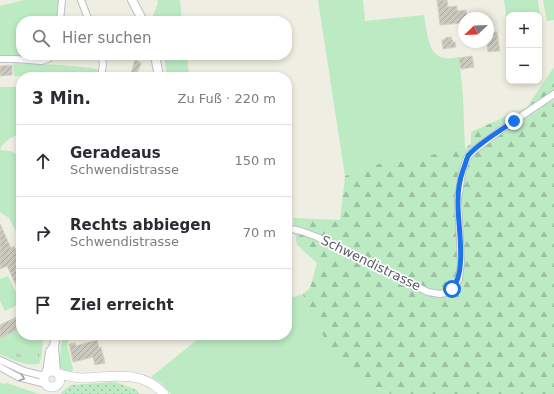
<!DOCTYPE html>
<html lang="de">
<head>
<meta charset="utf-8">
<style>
  body { margin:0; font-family:"DejaVu Sans",sans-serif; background:#f2f2f3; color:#2b2b33 }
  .controls { position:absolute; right:12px; top:12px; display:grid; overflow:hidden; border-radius:8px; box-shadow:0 2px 6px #0003 }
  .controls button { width:36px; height:36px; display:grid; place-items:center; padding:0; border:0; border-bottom:1px solid #e1e1e2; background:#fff; color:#2b2b33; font:20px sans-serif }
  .compass { position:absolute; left:458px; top:12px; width:36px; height:36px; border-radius:50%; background:#fff; box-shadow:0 2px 6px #0003; rotate:247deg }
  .stop { position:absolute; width:12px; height:12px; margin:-9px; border:3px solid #1a73e8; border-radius:50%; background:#fff }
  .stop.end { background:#1a73e8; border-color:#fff; box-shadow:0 1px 4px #0008 }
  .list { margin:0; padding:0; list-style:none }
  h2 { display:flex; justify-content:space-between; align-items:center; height:52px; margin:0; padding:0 16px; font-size:17px }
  h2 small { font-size:13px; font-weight:400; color:#7c7c81 }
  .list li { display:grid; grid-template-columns:26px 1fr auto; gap:12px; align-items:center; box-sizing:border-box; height:72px; padding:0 16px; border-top:1px solid #e1e1e2 }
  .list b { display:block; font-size:15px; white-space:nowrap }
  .list p { margin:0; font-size:13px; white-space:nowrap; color:#7c7c81 }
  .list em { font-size:13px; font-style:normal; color:#7c7c81 }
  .icon { flex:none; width:22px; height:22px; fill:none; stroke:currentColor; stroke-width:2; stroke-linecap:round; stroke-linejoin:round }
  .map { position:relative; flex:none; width:554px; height:394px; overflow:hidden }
  .search { position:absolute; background:#fff; box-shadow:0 2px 6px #0003; left:16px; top:16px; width:276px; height:44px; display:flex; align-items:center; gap:10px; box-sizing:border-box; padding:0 14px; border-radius:16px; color:#7c7c81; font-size:15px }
  .panel { position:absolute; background:#fff; box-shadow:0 2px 6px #0003; left:16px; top:72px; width:276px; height:268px; border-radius:16px }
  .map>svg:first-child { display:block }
  .grass { fill:#bceac3 }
  .forest { fill:url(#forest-firs) }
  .park { fill:url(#park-tufts) }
  .garden { fill:url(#garden-dots) }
  .building { fill:url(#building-hatch); stroke:#d5d1c0 }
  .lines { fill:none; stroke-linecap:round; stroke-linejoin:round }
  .minor-casing { stroke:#bdbfc5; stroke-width:8 }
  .tertiary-casing { stroke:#bdbfc5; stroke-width:10 }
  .secondary-casing { stroke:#bdc0c8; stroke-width:10 }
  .minor { stroke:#fff; stroke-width:6 }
  .tertiary { stroke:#fff; stroke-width:8 }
  .secondary { stroke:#fff; stroke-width:9 }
  .oneway { stroke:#9d9ea3 }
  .route { stroke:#1a73e8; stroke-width:5 }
  .labels { text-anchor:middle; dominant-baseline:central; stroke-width:3.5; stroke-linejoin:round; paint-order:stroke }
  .street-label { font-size:13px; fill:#5b5e65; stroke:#fff }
</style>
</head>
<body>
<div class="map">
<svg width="554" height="394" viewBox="0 0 554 394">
  <defs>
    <pattern id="forest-firs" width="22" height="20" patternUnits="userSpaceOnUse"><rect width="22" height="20" fill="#bceac3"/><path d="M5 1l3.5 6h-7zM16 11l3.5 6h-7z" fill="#9cc1a2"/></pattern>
    <pattern id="park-tufts" width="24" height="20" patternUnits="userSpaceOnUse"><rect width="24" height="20" fill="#bceac3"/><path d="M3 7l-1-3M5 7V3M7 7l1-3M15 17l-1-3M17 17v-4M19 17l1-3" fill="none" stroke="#9cc1a2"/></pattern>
    <pattern id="garden-dots" width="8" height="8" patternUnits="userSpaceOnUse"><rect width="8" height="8" fill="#bceac3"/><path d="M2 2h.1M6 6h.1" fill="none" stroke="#9cc1a2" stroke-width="1.8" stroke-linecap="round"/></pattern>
    <pattern id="building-hatch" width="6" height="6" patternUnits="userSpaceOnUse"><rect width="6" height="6" fill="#cac9bf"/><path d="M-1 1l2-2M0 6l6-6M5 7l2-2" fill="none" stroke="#a7a69f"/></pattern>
  </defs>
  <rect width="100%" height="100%" fill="#efeee2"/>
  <path class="grass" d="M24 0H60L57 21H21V55H47L40 58 16 55 0 56V6Z
    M157 0H180L182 21H151L158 3Z
    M318 0H363L365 21 424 15C428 38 428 65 459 57L463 96 465 149 378 164 345 176Z
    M504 0H538L542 31 539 32V15H509V36Z
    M543 0H554V20L547 21Z
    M164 55H187L189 77H167Z
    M13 63 61 65 93 68 98 70 97 77H21V78L20 76H14Z
    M21 86V134C13 136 3 141 0 150L10 151 21 156V234L18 235 9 218 0 212V87H20Z
    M8 276 21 303 5 311 0 301V279Z
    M303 294 309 315 323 335 371 385 391 394H171L161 383 151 377 203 335H287V299Z
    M21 328V335H44C41 346 44 353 39 364 25 366 13 360 0 354V338Z
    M63 335H85L69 340 67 344 73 369 72 372 64 371 59 366 61 346Z
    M0 382 3 384 7 383 39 394H0Z"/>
  <path class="forest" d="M554 67V394H391L371 385 343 365 309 315 303 294 310 288 317 263 297 245 293 218 340 220 345 176 378 164 465 149 471 143V132L527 107Z"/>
  <path class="park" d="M39 350 40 355 39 358C30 360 24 360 16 357L17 351 29 353 33 351Z"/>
  <path class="garden" d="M115 382 137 390 139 394H61L63 391 71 385Z"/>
  <path class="building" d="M437 0H447L448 7 457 6V11L466 10 467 18H464V20L461 21 462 23 440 25Z
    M497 32 500 51 488 52 487 42H488V33Z
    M451 37 453 42H455L456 47 443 49 442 40H445V38Z
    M472 56 474 67 461 69 459 58Z
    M135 60 141 63 137 73 146 76V77H130Z
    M12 65V75L0 76V66Z
    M0 224 11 248 14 246 15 249 21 246V259L18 261 21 268V295L7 266 0 269Z
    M21 315V328L0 338V325Z
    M97 340 99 348 101 347 105 363 95 365 93 357 73 362 69 344 75 343 76 346Z"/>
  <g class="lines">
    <g class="minor-casing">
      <path id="minor" d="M81 0 89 21
        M60 21 62 0
        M0 59H16L41 61 48 59 52 55
        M101 77 103 64 101 55
        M287 228 301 231 317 237 428 292 440 294 445 293 455 286 459 279 461 262 458 199 462 173 467 158 473 151 498 132 554 94
        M0 360 24 371 44 376
        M0 367 18 377 46 384"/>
    </g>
    <g class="tertiary-casing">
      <path id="tertiary" d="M132 0 143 21
        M155 55 159 77
        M54 347 56 373
        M47 372 50 352 54 346 56 335"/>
    </g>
    <g class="secondary-casing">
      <path id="secondary" d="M44 379a8 8 0 1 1 16 0a8 8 0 1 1-16 0Z
        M58 374C66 375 75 378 83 378 112 377 142 369 164 394"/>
    </g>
    <use href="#minor" class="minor"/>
    <use href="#tertiary" class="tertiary"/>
    <use href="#secondary" class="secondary"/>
  </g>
  <defs><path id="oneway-chevron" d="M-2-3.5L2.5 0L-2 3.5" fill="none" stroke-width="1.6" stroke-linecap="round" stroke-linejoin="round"/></defs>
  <use class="oneway" href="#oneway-chevron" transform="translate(22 378) rotate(20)"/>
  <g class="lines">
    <path class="route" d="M452 289C468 272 457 223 458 200 458 191 460 179 463 170 465 166 466 160 468 156 476 145 503 129 514 121"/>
  </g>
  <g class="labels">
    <g class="street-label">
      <text transform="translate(371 263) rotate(26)">Schwendistrasse</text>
    </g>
  </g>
</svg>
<div class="controls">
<button>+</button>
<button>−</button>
</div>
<svg class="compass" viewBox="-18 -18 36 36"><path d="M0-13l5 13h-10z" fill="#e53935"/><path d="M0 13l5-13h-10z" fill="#7c7c81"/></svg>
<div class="stop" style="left:452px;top:289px"></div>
<div class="stop end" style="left:514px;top:121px"></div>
<div class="search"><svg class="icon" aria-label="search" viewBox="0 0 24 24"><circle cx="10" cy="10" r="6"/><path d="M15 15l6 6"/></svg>Hier suchen</div>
<section class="panel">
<h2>3 Min.<small>Zu Fuß · 220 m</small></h2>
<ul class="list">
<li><svg class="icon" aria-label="ahead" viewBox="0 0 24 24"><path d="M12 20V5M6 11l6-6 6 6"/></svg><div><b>Geradeaus</b><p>Schwendistrasse</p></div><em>150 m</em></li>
<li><svg class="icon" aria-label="right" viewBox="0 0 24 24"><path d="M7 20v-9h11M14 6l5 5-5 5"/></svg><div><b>Rechts abbiegen</b><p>Schwendistrasse</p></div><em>70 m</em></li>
<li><svg class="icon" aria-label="arrive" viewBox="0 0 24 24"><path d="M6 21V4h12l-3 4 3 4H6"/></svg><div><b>Ziel erreicht</b></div></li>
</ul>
</section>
</div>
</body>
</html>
